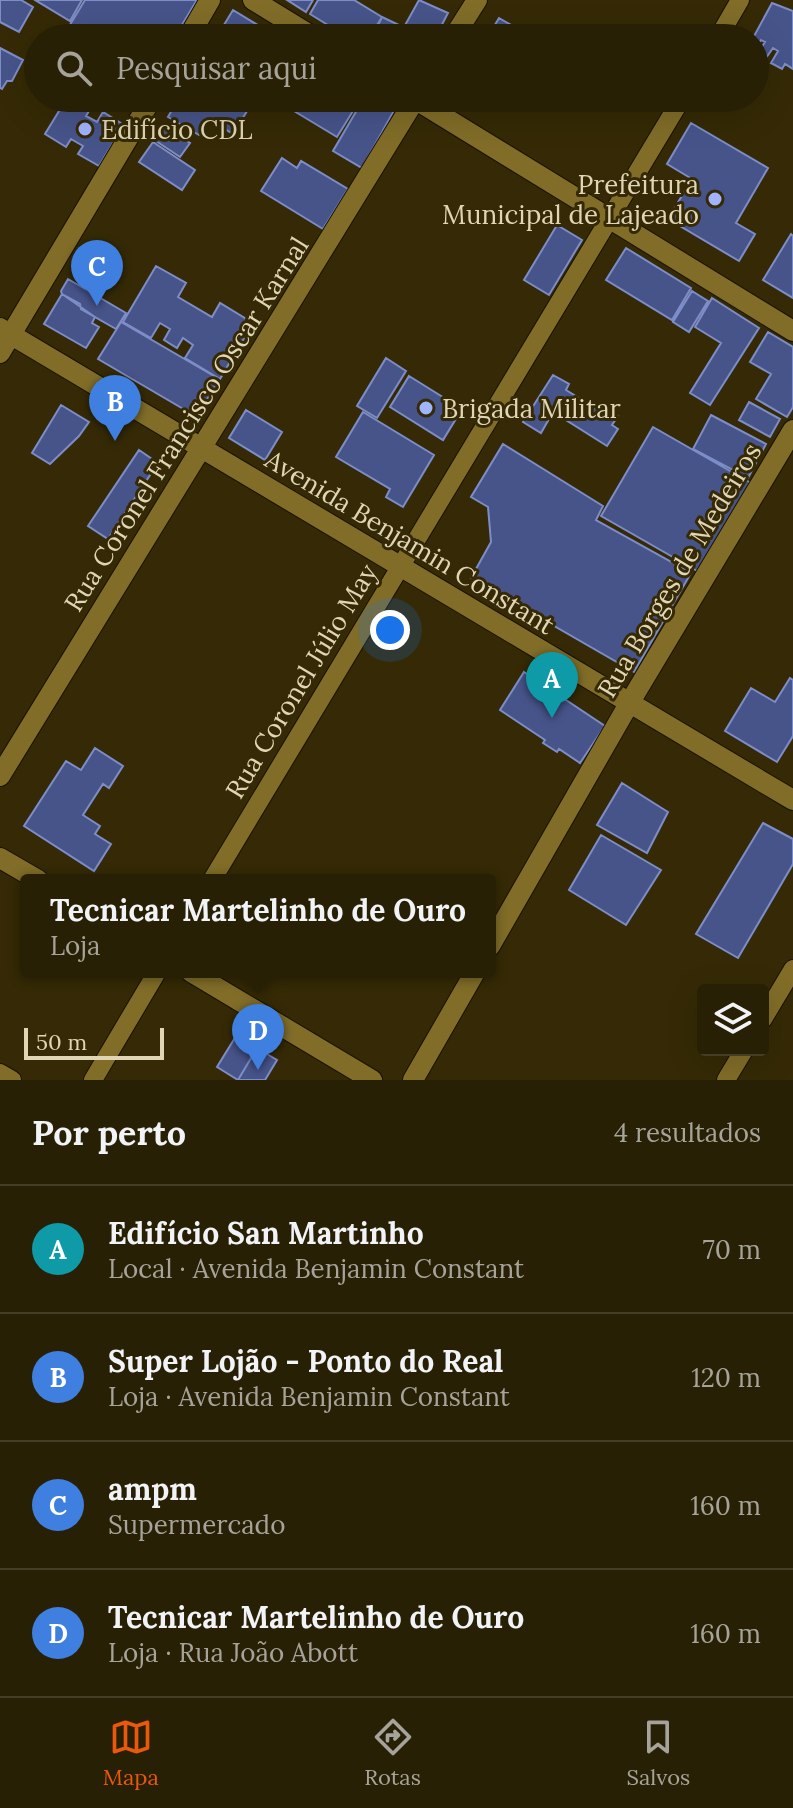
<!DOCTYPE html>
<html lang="pt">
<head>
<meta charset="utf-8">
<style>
  body { margin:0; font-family:Lora,serif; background:#30280e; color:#f1f3f6 }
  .controls { position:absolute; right:24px; bottom:24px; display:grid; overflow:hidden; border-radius:8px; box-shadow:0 8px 32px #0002 }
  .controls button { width:72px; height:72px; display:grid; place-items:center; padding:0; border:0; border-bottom:2px solid #443e26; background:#282004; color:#f1f3f6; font:40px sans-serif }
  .scale { position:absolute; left:24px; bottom:20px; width:140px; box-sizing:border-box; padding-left:8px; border:4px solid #e0d5b4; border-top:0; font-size:22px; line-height:28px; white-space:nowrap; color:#e0d5b4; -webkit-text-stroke:6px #352a05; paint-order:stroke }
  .you { position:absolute; left:390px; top:630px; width:28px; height:28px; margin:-20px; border:6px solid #fff; border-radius:50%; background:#1a73e8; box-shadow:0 0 0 12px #1a73e833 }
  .badge { display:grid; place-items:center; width:52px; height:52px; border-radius:50%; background:#ea580c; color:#fff; font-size:26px; font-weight:700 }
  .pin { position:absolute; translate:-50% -66px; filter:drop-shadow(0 2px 4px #0008) }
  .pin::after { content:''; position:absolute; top:42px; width:28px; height:24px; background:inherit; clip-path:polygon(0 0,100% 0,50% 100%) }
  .popup { position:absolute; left:20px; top:874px; width:476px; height:104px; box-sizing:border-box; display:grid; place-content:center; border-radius:8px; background:#282004; filter:drop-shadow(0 2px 6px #0005); font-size:26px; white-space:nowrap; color:#a5a39a }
  .popup b { font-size:30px; color:#f1f3f6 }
  .popup::after { content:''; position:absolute; left:50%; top:100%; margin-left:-16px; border:16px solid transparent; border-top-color:#282004 }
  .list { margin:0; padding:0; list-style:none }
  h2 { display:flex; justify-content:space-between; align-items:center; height:104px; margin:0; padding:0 32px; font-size:34px }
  h2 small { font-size:26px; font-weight:400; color:#a5a39a }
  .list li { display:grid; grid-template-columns:52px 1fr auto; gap:24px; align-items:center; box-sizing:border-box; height:128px; padding:0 32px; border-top:2px solid #443e26 }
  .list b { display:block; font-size:30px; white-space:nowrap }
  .list p { margin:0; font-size:26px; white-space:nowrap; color:#a5a39a }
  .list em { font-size:26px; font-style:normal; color:#a5a39a }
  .icon { flex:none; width:44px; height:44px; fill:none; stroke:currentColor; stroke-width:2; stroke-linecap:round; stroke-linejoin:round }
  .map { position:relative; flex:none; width:793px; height:1080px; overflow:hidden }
  .search { position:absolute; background:#282004; box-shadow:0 8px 32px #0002; left:24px; right:24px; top:24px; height:88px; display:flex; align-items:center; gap:20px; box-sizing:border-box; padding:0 28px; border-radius:44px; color:#a5a39a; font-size:30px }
  .sheet { height:616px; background:#282004 }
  nav { display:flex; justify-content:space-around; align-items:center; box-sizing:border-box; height:112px; border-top:2px solid #443e26; background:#282004; font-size:22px; color:#a5a39a }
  nav a { display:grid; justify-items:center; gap:4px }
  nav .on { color:#ea580c }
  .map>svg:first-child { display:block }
  .building { fill:#47548a; stroke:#7d8dc8; stroke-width:2 }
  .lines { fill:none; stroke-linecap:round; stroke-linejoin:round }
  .street-casing { stroke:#191301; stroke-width:20 }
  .secondary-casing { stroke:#191301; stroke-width:22 }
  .street { stroke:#816d28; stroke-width:18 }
  .secondary { stroke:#816d28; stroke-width:20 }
  .poi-dot { fill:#a0b3fd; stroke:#352a05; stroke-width:3 }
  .labels { text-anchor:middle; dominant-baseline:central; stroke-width:6; stroke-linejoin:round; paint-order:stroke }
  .poi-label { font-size:26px; fill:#e0d5b4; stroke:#352a05; text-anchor:start }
  .street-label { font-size:26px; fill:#e0d5b4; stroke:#352a05 }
</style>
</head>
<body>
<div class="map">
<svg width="793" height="1080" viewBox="0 0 793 1080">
  <rect width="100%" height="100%" fill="#352a05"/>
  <path class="building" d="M0 0H21L33 7 19 32 0 22Z
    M35 0H82L70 21Z
    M85 0H197L174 38H62Z
    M287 0H313L306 12Z
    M318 0H354L382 17 369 38H349L310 14Z
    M419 0 448 13 435 38H398Z
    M772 3 793 11V69L785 64 782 69 771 63 778 51 773 48 766 58 758 53 765 42 761 40 757 46 755 38H753Z
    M233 10 279 38H216Z
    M382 17 401 26 395 38H372Z
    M499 18 534 38H487Z
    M0 48 23 60 12 81H7L2 89 0 88Z
    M67 98H79L92 106 86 116 97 122 103 112 124 125 99 166 78 154 83 146 71 139 66 147 45 134Z
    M179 98H255L233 134 209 119 199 135 168 117Z
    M302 98H361L337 137 294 111Z
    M364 98H380L396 107 362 168 333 151Z
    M691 123 768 168 736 223 755 234 739 261 668 219 692 179 667 164Z
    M163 125 190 143 180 157 153 139Z
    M153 142 195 170 182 190 139 162Z
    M282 158 297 168 301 161 348 189 323 229 261 191Z
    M557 225 582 240 549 295 524 280Z
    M791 234 793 236V298L763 280Z
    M626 248 691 288 672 320 606 280Z
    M156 266 186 283 178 297 212 317 220 303 253 323 220 379 185 358 193 345 183 338 177 348 164 340 170 329 160 323 151 338 123 322Z
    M68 279 126 313 116 329 81 309 80 304 62 294 61 291Z
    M692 291 708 301 689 332 673 322Z
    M62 294 95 317 92 323 99 327 86 348 44 324Z
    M712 298 759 328 710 405 690 393 721 343 695 327Z
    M121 322 219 379 197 417 98 359Z
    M768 332 793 347V407L787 417 756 399 771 374 750 362Z
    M386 358 406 371 377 418 357 406Z
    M553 375 569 384 566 390 602 412 604 408 618 416 612 425 618 429 607 446 553 412 541 433 523 422Z
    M409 376 462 409 443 440 390 407Z
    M749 402 780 419 770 437 739 420Z
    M61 405 89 422 79 436 50 464 32 453Z
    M246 410 282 432 265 460 229 438Z
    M363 412 434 455 403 507 386 497 390 489 336 457Z
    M711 415 766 444 748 478 693 449Z
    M653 427 751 483 699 572 601 516Z
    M503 444 603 506 596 520 691 573 634 672 471 578 491 542 488 507 471 497Z
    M139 450 158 463 108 539 88 526Z
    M524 672 605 726 580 763 559 749 557 752 543 743 545 740 500 710Z
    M790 678 793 680V736L777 762 725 731 751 688 775 702Z
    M95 748 123 766 109 788 103 784 83 815 100 826 95 834 111 844 94 871 24 826 66 761 81 770Z
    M622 783 668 812 647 853 597 825Z
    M763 823 793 839V864L738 958 696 934Z
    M601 835 661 870 626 925 569 890Z
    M236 1036 257 1048 238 1080 217 1067Z
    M257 1048 277 1060 265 1080H238Z"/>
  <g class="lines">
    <g class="street-casing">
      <path id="street" d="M718 38 740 0
        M212 880 682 98
        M763 1019 793 969
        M0 1073 12 1080
        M93 1080 157 972
        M726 1080 744 1050"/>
    </g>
    <g class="secondary-casing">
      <path id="secondary" d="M253 0 315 38
        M188 38 210 0
        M453 38 477 0
        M413 98 793 331
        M0 328 793 800
        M0 353 152 98
        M0 776 416 98
        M0 858 38 880
        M490 946 630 702 793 430
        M191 972 372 1080
        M413 1080 475 972"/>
    </g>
    <use href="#street" class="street"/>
    <use href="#secondary" class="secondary"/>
  </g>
  <g class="poi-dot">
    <circle cx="85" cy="129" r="8"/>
    <circle cx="715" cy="199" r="8"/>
    <circle cx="426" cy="408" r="8"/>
  </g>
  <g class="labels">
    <g class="poi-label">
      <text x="101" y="129">Edifício CDL</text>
      <text x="699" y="184" text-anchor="end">Prefeitura<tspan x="699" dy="30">Municipal de Lajeado</tspan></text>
      <text x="442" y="408">Brigada Militar</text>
    </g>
    <g class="street-label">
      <text transform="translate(186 424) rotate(-58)">Rua Coronel Francisco Oscar Karnal</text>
      <text transform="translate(410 542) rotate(31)">Avenida Benjamin Constant</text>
      <text transform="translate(679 570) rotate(-59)">Rua Borges de Medeiros</text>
      <text transform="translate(301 681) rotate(-59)">Rua Coronel Júlio May</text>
    </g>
  </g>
</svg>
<div class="controls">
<button><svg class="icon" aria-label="layers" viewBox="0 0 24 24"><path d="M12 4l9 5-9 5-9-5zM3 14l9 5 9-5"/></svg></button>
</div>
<div class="scale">50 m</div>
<div class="you"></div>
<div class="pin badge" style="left:552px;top:718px;background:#0f9aa8">A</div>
<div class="pin badge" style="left:115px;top:441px;background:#3f7fe0">B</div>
<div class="pin badge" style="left:97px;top:306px;background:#3f7fe0">C</div>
<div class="pin badge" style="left:258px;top:1070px;background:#3f7fe0">D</div>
<div class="popup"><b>Tecnicar Martelinho de Ouro</b>Loja</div>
<div class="search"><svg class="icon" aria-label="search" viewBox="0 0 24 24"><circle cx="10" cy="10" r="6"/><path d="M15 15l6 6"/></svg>Pesquisar aqui</div>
</div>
<section class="sheet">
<h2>Por perto<small>4 resultados</small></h2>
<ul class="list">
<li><span class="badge" style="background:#0f9aa8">A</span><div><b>Edifício San Martinho</b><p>Local · Avenida Benjamin Constant</p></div><em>70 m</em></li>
<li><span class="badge" style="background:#3f7fe0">B</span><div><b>Super Lojão - Ponto do Real</b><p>Loja · Avenida Benjamin Constant</p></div><em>120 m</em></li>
<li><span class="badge" style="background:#3f7fe0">C</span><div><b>ampm</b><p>Supermercado</p></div><em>160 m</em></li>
<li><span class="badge" style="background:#3f7fe0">D</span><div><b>Tecnicar Martelinho de Ouro</b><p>Loja · Rua João Abott</p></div><em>160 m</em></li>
</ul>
</section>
<nav>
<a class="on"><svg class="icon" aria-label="map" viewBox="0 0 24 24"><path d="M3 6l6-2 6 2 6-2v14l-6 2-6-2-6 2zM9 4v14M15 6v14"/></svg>Mapa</a>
<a><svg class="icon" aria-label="directions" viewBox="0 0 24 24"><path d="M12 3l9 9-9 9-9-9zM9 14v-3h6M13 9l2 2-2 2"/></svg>Rotas</a>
<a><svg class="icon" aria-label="saved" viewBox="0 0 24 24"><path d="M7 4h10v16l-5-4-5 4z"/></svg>Salvos</a>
</nav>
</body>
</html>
